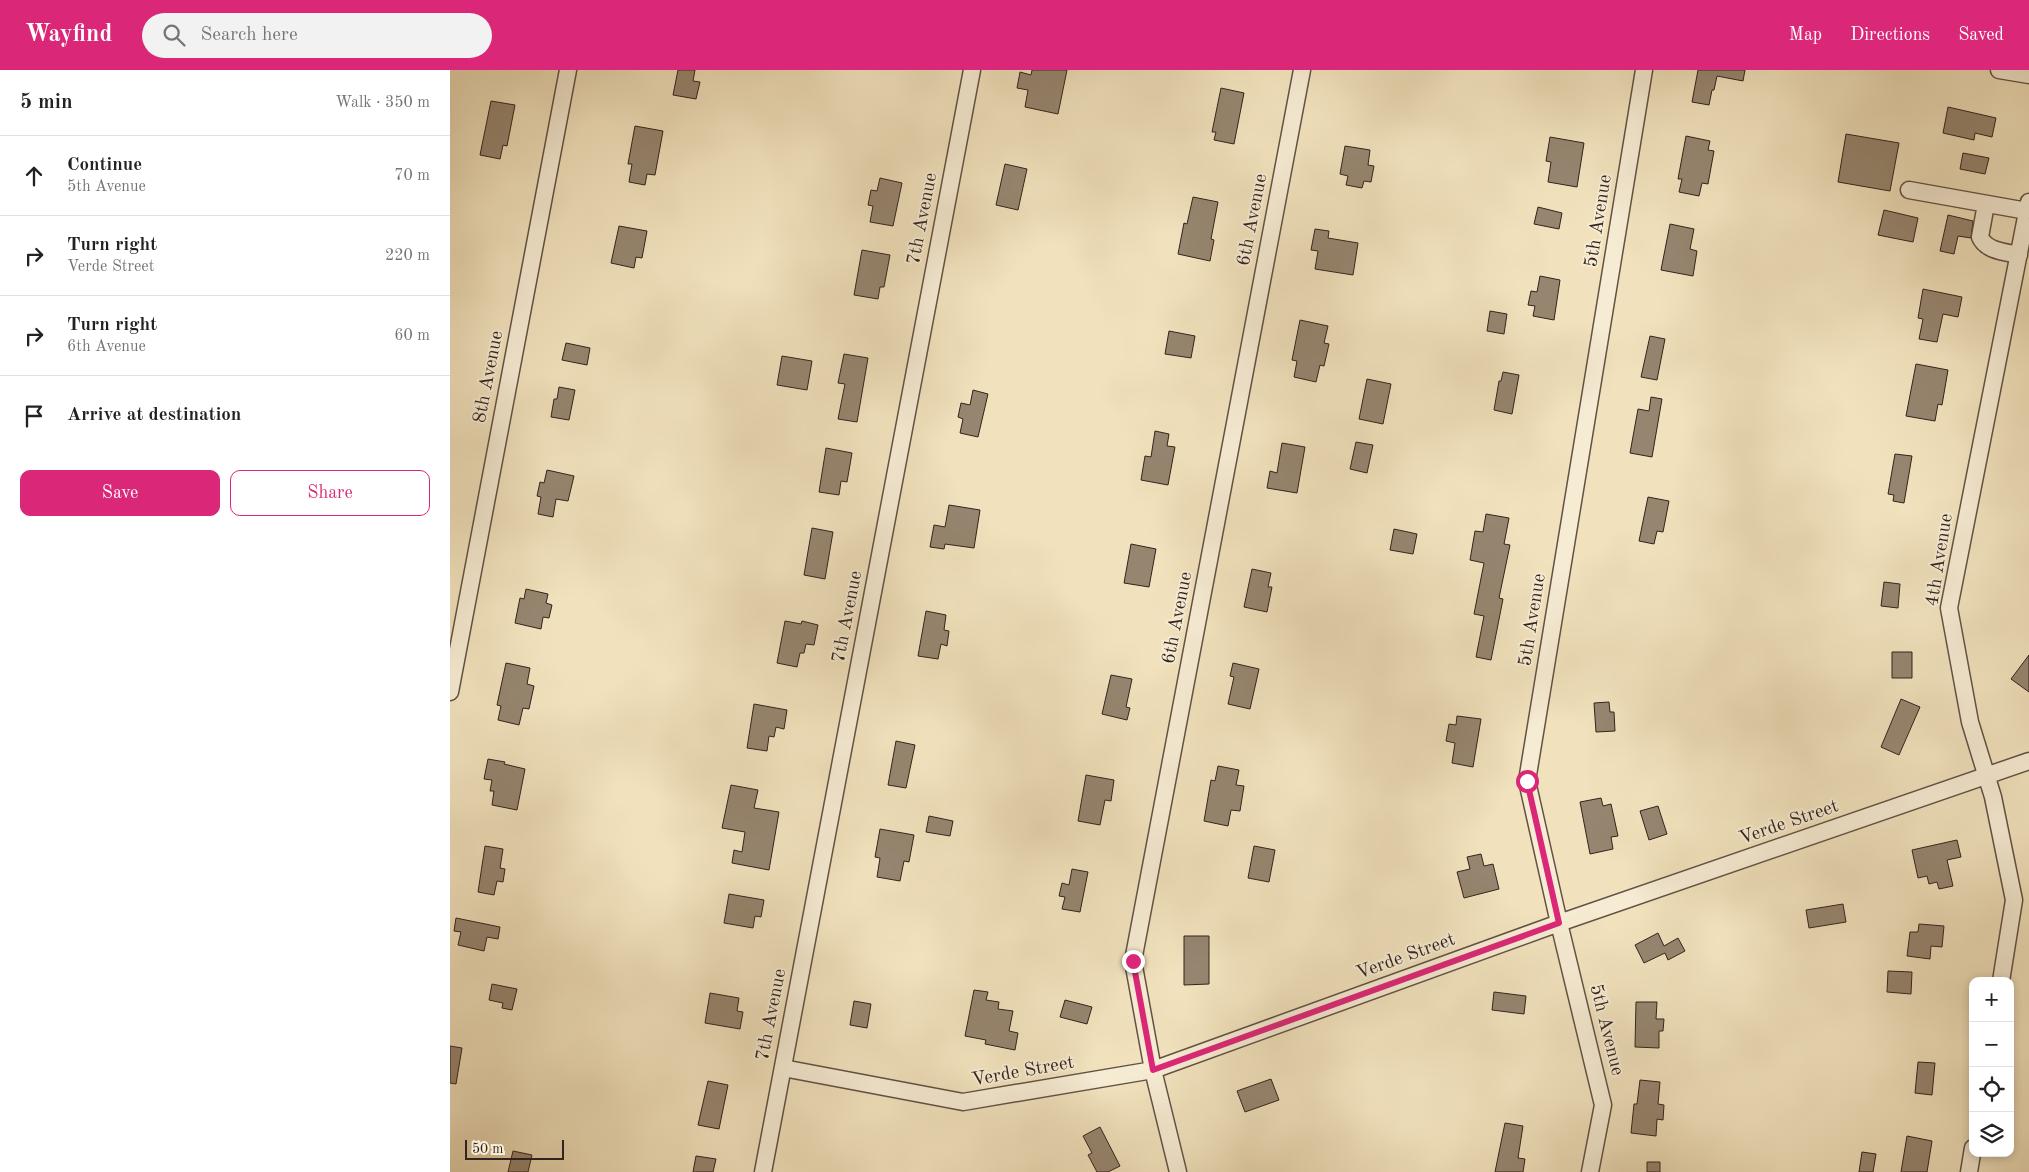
<!DOCTYPE html>
<html lang="en">
<head>
<meta charset="utf-8">
<style>
  body { margin:0; font-family:"Old Standard TT",serif; background:#f2f2f2; color:#222 }
  .controls { position:absolute; right:15px; bottom:15px; display:grid; overflow:hidden; border-radius:10px; box-shadow:0 2px 8px #0003 }
  .controls button { width:45px; height:45px; display:grid; place-items:center; padding:0; border:0; border-bottom:1px solid #e0e0e0; background:#fff; color:#222; font:25px sans-serif }
  .scale { position:absolute; left:15px; bottom:12px; width:99px; box-sizing:border-box; padding-left:5px; border:2px solid #33221d; border-top:0; font-size:14px; line-height:18px; white-space:nowrap; color:#33221d; -webkit-text-stroke:4px #f6ecd4; paint-order:stroke }
  .stop { position:absolute; width:15px; height:15px; margin:-11px; border:4px solid #db2777; border-radius:50%; background:#fff }
  .stop.end { background:#db2777; border-color:#fff; box-shadow:0 1px 5px #0008 }
  .list { margin:0; padding:0; list-style:none }
  h2 { display:flex; justify-content:space-between; align-items:center; height:65px; margin:0; padding:0 20px; font-size:21px }
  h2 small { font-size:16px; font-weight:400; color:#767676 }
  .list li { display:grid; grid-template-columns:32px 1fr auto; gap:15px; align-items:center; box-sizing:border-box; height:80px; padding:0 20px; border-top:1px solid #e0e0e0 }
  .list b { display:block; font-size:19px; white-space:nowrap }
  .list p { margin:0; font-size:16px; white-space:nowrap; color:#767676 }
  .list em { font-size:16px; font-style:normal; color:#767676 }
  .actions { display:flex; gap:10px; padding:15px 20px }
  .actions a { flex:1; padding:11px 0; border:1px solid #db2777; border-radius:10px; text-align:center; font-size:18px; color:#db2777 }
  .actions .main { background:#db2777; color:#fff }
  .icon { flex:none; width:28px; height:28px; fill:none; stroke:currentColor; stroke-width:2; stroke-linecap:round; stroke-linejoin:round }
  .map { position:relative; flex:none; width:1579px; height:1102px; overflow:hidden }
  header { display:flex; align-items:center; gap:30px; box-sizing:border-box; height:70px; padding:0 25px; background:#db2777; color:#fff }
  header strong { font-size:24px }
  nav { display:flex; gap:28px; margin-inline-start:auto; font-size:18px }
  .search { width:350px; height:45px; background:#f2f2f2; display:flex; align-items:center; gap:12px; box-sizing:border-box; padding:0 18px; border-radius:28px; color:#767676; font-size:19px }
  main { display:flex }
  aside { flex:1; background:#fff }
  .map>svg:first-child { display:block }
  .building { fill:#968670; stroke:#33221d }
  .lines { fill:none; stroke-linecap:round; stroke-linejoin:round }
  .minor-casing { stroke:#625245; stroke-width:19 }
  .minor { stroke:#f6ecd4; stroke-width:16 }
  .route { stroke:#db2777; stroke-width:6 }
  .labels { text-anchor:middle; dominant-baseline:central; stroke-width:4; stroke-linejoin:round; paint-order:stroke }
  .street-label { font-size:19px; fill:#33221d; stroke:#f6ecd4 }
</style>
</head>
<body>
<header>
<strong>Wayfind</strong>
<div class="search"><svg class="icon" aria-label="search" viewBox="0 0 24 24"><circle cx="10" cy="10" r="6"/><path d="M15 15l6 6"/></svg>Search here</div>
<nav><a>Map</a><a>Directions</a><a>Saved</a></nav>
</header>
<main>
<aside>
<h2>5 min<small>Walk · 350 m</small></h2>
<ul class="list">
<li><svg class="icon" aria-label="ahead" viewBox="0 0 24 24"><path d="M12 20V5M6 11l6-6 6 6"/></svg><div><b>Continue</b><p>5th Avenue</p></div><em>70 m</em></li>
<li><svg class="icon" aria-label="right" viewBox="0 0 24 24"><path d="M7 20v-9h11M14 6l5 5-5 5"/></svg><div><b>Turn right</b><p>Verde Street</p></div><em>220 m</em></li>
<li><svg class="icon" aria-label="right" viewBox="0 0 24 24"><path d="M7 20v-9h11M14 6l5 5-5 5"/></svg><div><b>Turn right</b><p>6th Avenue</p></div><em>60 m</em></li>
<li><svg class="icon" aria-label="arrive" viewBox="0 0 24 24"><path d="M6 21V4h12l-3 4 3 4H6"/></svg><div><b>Arrive at destination</b></div></li>
</ul>
<div class="actions"><a class="main">Save</a><a>Share</a></div>
</aside>
<div class="map">
<svg width="1579" height="1102" viewBox="0 0 1579 1102">
  <rect width="100%" height="100%" fill="#f1e2bd"/>
  <filter id="stains"><feTurbulence type="fractalNoise" baseFrequency=".004" numOctaves="4"/><feColorMatrix values="0 0 0 0 .2 0 0 0 0 .09 0 0 0 0 .02 0 0 0 .5 -.17"/></filter>
  <radialGradient id="worn" r=".72"><stop offset=".6" stop-color="#630" stop-opacity="0"/><stop offset="1" stop-color="#630" stop-opacity=".3"/></radialGradient>
  <path class="building" d="M228 0H245L243 11 250 12 246 29 223 25Z
    M582 0H617L608 44 575 37 578 20 567 18 570 2 581 5Z
    M1248 0H1295L1293 11 1267 6 1264 20H1262L1259 35 1242 32Z
    M771 18 794 23 784 74 764 70 766 62H762Z
    M41 31 65 35 57 76 53 75 50 89 30 85Z
    M1498 37 1546 48 1542 67 1525 63 1524 70 1493 63Z
    M185 56 213 61 205 105 197 104 195 115 179 112 182 94H178Z
    M1396 64 1449 73 1440 121 1388 112Z
    M1236 66 1260 71 1258 80 1264 81 1258 114 1252 113 1249 126 1229 122 1232 109H1228Z
    M1100 67 1134 73 1127 117 1098 112 1101 92 1096 91Z
    M895 76 920 80 918 95 924 96 921 112 914 111 912 118 896 115 898 106 890 104Z
    M1513 83 1539 88 1535 104 1510 99Z
    M555 94 577 99 568 140 546 135Z
    M430 108 452 113 443 156 420 152 423 136 418 135 421 120 427 121Z
    M743 127 768 132 761 169 764 170 760 191 728 184 734 153 737 154Z
    M1088 137 1112 143 1109 159 1084 154Z
    M1434 140 1468 148 1463 172 1428 165Z
    M1498 145 1523 151 1521 168 1508 166 1504 184 1490 181Z
    M1220 154 1244 159 1240 179 1247 181 1243 206 1211 200Z
    M169 156 197 161 192 188 186 187 184 198 161 193Z
    M865 159 879 161 878 168 908 173 903 205 865 199 868 181 861 180Z
    M412 180 440 185 434 217H430L428 229 404 225Z
    M1090 206 1110 210 1104 250 1083 246 1085 236 1078 235 1081 221 1087 222Z
    M1473 219 1512 227 1508 247 1493 244 1487 272 1469 269 1473 249 1468 248Z
    M1040 241 1057 244 1054 264 1037 261Z
    M850 250 878 256 874 273 879 274 874 296 870 295 866 312 844 307 847 291 842 290Z
    M719 261 745 266 741 288 715 284Z
    M1200 266 1215 269 1207 310 1191 307Z
    M116 273 140 278 137 295 112 290Z
    M394 284 418 288 407 352 388 349 395 314 388 313Z
    M332 286 362 291 357 320 327 315Z
    M1466 294 1498 300 1492 335 1488 334 1485 351 1456 346Z
    M1053 302 1069 305 1062 344 1044 340 1049 311H1051Z
    M917 309 941 314 933 354 909 349Z
    M109 317 125 320 119 350 101 347 104 329H107Z
    M523 320 538 324 528 367 510 363 513 349 508 347 511 333 520 335Z
    M1201 327 1212 329 1202 387 1180 383 1188 339 1199 341Z
    M705 361 719 364 717 376 725 377 718 415 691 410 695 386 701 387Z
    M906 372 923 375 917 403 900 399Z
    M832 373 855 377 847 423 817 418 820 401 827 403Z
    M376 378 402 383 397 412 391 411 389 425 369 422Z
    M1445 384 1462 386 1454 433 1443 431 1444 425 1438 424Z
    M97 400 124 406 118 431 106 429 103 447 88 444 91 427 87 426 90 412 94 413Z
    M1198 427 1219 431 1213 462 1207 461 1204 474 1189 471Z
    M499 435 530 440 524 478 495 474 494 479 480 477 484 455 495 457Z
    M1036 444 1059 448 1054 474 1060 475 1049 528 1053 529 1041 590 1026 587 1034 546 1024 544 1034 493 1020 490 1025 461 1033 462Z
    M362 458 383 462 375 509 354 505Z
    M944 459 967 464 963 484 940 480Z
    M681 474 706 479 699 517 674 513Z
    M802 499 821 503 818 517H822L817 542 794 537Z
    M1434 512 1450 514 1448 538 1431 536Z
    M76 519 98 524 96 533 102 535 99 548 93 547 91 559 65 553 70 528 74 529Z
    M476 541 496 545 494 560 499 561 497 576 491 574 488 589 468 586Z
    M335 551 351 554 352 551 368 555 364 575 356 574 354 583H350L347 597 327 593Z
    M1442 582H1462V608H1442Z
    M1579 585V622L1561 609Z
    M56 593 80 598 77 614 84 616 79 639 73 638 69 655 48 650 51 636 47 635Z
    M783 593 809 599 800 639 778 634 784 607 780 606Z
    M661 605 682 609 676 637 680 638 677 650 652 644Z
    M1451 629 1470 637 1449 685 1431 677Z
    M1159 632 1160 642H1164L1165 661 1146 662 1144 633Z
    M304 634 337 640 334 659 326 657 324 667 319 666 317 681 297 678Z
    M1007 646 1031 649 1023 697 1002 693 1005 673 996 671 999 654 1006 655Z
    M446 671 465 675 456 718 438 715Z
    M38 689 55 692 54 694 75 699 67 740 42 735 44 721H40L42 710 34 709Z
    M768 696 789 700 786 715 794 716 790 741 781 740 778 756 754 751 761 710 765 711Z
    M636 705 664 710 661 731 655 730 650 755 628 751Z
    M281 715 308 720 304 738 329 742 319 800 282 793 284 780 292 782 295 762 272 758Z
    M1151 728 1153 736 1161 734 1168 766 1161 767 1163 779 1140 784 1130 732Z
    M1208 736 1217 764 1199 770 1190 741Z
    M479 746 503 751 500 766 476 762Z
    M430 759 464 765 459 792 454 791 450 811 427 807 430 788 425 787Z
    M1507 770 1511 787 1497 790 1503 816 1489 819 1487 812 1479 814 1477 806 1468 808 1462 780Z
    M35 776 53 779 50 798 55 799 53 812 47 811 44 825 28 822Z
    M804 776 825 780 819 812 798 808Z
    M1031 784 1034 796 1043 794 1049 819 1014 828 1007 802 1020 799 1017 787Z
    M622 799 638 802 630 842 612 839 615 827 609 826 612 813 619 815Z
    M279 824 314 830 311 847 305 846 303 858 274 853Z
    M1393 834 1396 852 1359 858 1356 840Z
    M6 848 50 857 48 869 37 867 34 881 8 875 11 862 4 861Z
    M1469 854 1494 856 1492 877 1481 876 1480 889 1457 886 1460 862H1468Z
    M1208 863 1214 876 1228 868 1235 881 1218 890 1215 883 1194 893 1185 875Z
    M734 866H759V914L734 915Z
    M1438 901 1462 902 1461 924 1437 922Z
    M42 914 67 919 62 940 52 938 53 933 39 930Z
    M524 920 538 922 536 930 549 932 548 939 563 941 559 961 568 963 565 980 535 974 536 970 515 966Z
    M1044 922 1076 926 1074 944 1042 940Z
    M260 923 289 928 287 941 293 942 290 959 255 953Z
    M615 930 642 937 637 954 610 947Z
    M404 931 421 934 417 958 400 955Z
    M1186 932H1207L1206 949H1214L1213 961H1209V978L1185 977Z
    M0 976 12 978 6 1014 0 1013Z
    M1468 992 1485 993 1482 1025 1465 1023Z
    M821 1009 829 1030 795 1042 787 1021Z
    M1190 1010 1210 1012 1208 1034 1214 1035 1213 1050 1207 1049 1206 1066 1181 1063 1184 1034H1187Z
    M258 1011 278 1015 269 1059 248 1055Z
    M1055 1053 1073 1056 1068 1088 1075 1089 1073 1102H1045Z
    M650 1057 670 1096 658 1102H647L638 1085 642 1083 633 1066Z
    M1457 1066 1482 1071 1477 1102H1451Z
    M63 1081 82 1085 78 1102H58Z
    M1412 1082 1426 1084 1423 1102H1409Z
    M246 1086 266 1089 263 1102H243Z
    M1197 1092H1210V1102H1197Z"/>
  <g class="lines">
    <g class="minor-casing">
      <path id="minor" d="M1549 0 1579 5
        M1459 120 1577 141
        M1536 134 1530 167C1536 181 1555 182 1569 185
        M0 622 118 0
        M1551 911 1564 830 1543 727 1520 652 1499 538 1579 132
        M333 998 513 1032 703 1000 1109 853 1579 691
        M313 1102 522 0
        M728 1102 703 1000 683 891 852 0
        M1140 1102 1153 1035 1109 853 1077 711 1194 0
        M1519 1102 1523 1078"/>
    </g>
    <use href="#minor" class="minor"/>
  </g>
  <g class="lines">
    <path class="route" d="M683 891 703 1000 1109 853 1077 711"/>
  </g>
  <g class="labels">
    <g class="street-label">
      <text transform="translate(473 149) rotate(-79)">7th Avenue</text>
      <text transform="translate(803 150) rotate(-79)">6th Avenue</text>
      <text transform="translate(1149 151) rotate(-81)">5th Avenue</text>
      <text transform="translate(39 307) rotate(-79)">8th Avenue</text>
      <text transform="translate(1490 490) rotate(-81)">4th Avenue</text>
      <text transform="translate(398 547) rotate(-79)">7th Avenue</text>
      <text transform="translate(728 548) rotate(-79)">6th Avenue</text>
      <text transform="translate(1083 550) rotate(-81)">5th Avenue</text>
      <text transform="translate(1339 753) rotate(-19)">Verde Street</text>
      <text transform="translate(956 887) rotate(-20)">Verde Street</text>
      <text transform="translate(322 945) rotate(-79)">7th Avenue</text>
      <text transform="translate(1156 960) rotate(76)">5th Avenue</text>
      <text transform="translate(573 1002) rotate(-10)">Verde Street</text>
    </g>
  </g>
  <rect width="100%" height="100%" filter="url(#stains)"/>
  <rect width="100%" height="100%" fill="url(#worn)"/>
</svg>
<div class="controls">
<button>+</button>
<button>−</button>
<button><svg class="icon" aria-label="locate" viewBox="0 0 24 24"><circle cx="12" cy="12" r="6"/><path d="M12 2v4M12 18v4M2 12h4M18 12h4"/></svg></button>
<button><svg class="icon" aria-label="layers" viewBox="0 0 24 24"><path d="M12 4l9 5-9 5-9-5zM3 14l9 5 9-5"/></svg></button>
</div>
<div class="scale">50 m</div>
<div class="stop" style="left:1077px;top:711px"></div>
<div class="stop end" style="left:683px;top:891px"></div>
</div>
</main>
</body>
</html>
